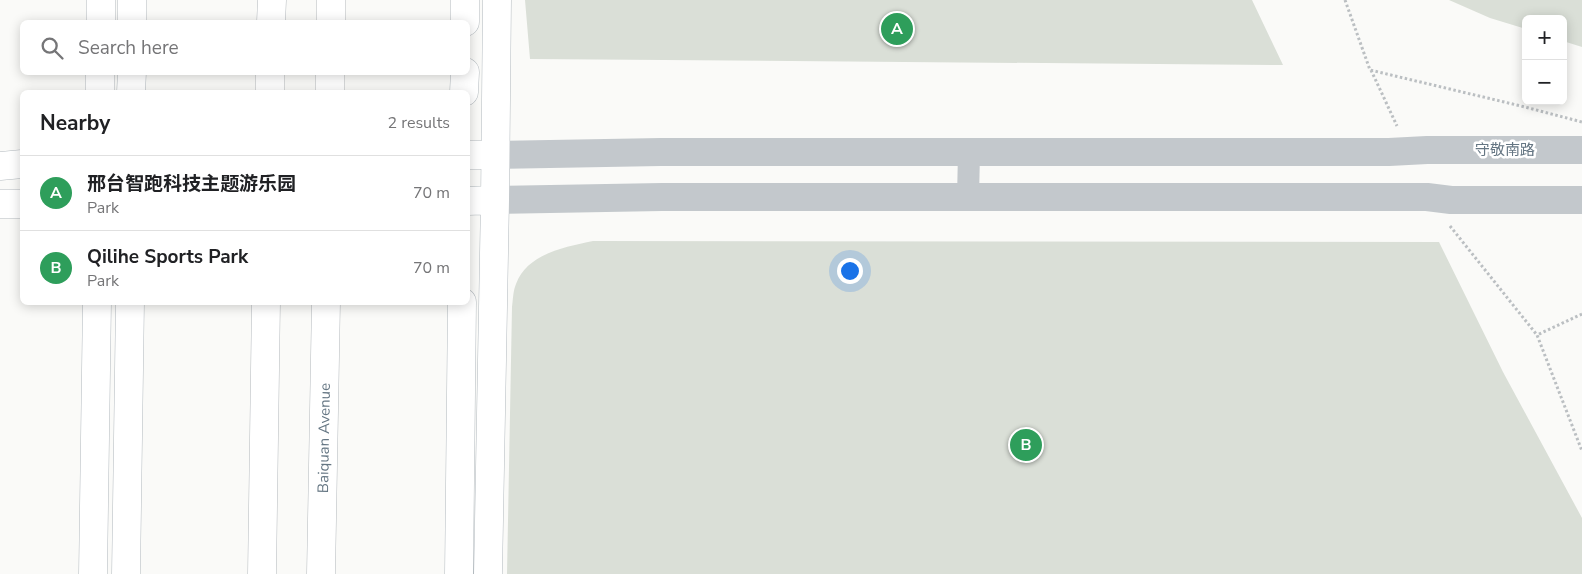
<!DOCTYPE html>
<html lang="en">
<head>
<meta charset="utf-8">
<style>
  body { margin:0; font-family:"Nunito Sans","Noto Sans SC",sans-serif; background:#f2f2f2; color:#202124 }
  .controls { position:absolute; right:15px; top:15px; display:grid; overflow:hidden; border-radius:8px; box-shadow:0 2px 12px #0003 }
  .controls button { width:45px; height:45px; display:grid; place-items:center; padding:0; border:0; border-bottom:1px solid #e0e0e0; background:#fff; color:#202124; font:25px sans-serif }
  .you { position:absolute; left:849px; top:270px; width:18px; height:18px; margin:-12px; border:4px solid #fff; border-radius:50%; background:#1a73e8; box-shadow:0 0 0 8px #1a73e833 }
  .badge { display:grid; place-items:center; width:32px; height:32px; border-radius:50%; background:#2563eb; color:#fff; font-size:16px; font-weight:700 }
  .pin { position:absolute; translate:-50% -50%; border:2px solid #fff; box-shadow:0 1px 5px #0006 }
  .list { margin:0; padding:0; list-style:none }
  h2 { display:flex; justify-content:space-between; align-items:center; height:65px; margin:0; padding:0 20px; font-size:21px }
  h2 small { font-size:16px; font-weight:400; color:#757577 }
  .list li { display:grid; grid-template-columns:32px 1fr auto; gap:15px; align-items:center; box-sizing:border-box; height:75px; padding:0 20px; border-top:1px solid #e0e0e0 }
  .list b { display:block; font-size:19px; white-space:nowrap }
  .list p { margin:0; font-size:16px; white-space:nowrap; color:#757577 }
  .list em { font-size:16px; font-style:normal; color:#757577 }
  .icon { flex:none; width:28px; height:28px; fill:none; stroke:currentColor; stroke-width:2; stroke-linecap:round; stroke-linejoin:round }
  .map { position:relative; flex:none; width:1582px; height:574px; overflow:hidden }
  .search { position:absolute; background:#fff; box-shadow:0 2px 12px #0003; left:20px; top:20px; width:450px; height:55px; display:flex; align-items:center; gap:12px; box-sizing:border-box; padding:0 18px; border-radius:8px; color:#757577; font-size:19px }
  .panel { position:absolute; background:#fff; box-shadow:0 2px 12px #0003; left:20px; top:90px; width:450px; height:215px; border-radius:8px }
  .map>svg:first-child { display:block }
  .green { fill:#dadfd7 }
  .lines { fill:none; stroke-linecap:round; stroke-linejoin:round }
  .secondary-casing { stroke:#b3babf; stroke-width:29 }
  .primary-casing { stroke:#b5babe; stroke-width:29 }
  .path { stroke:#bbbfc2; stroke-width:3; stroke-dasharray:2.5 2.5; stroke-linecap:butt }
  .minor { stroke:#c3c8cc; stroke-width:22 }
  .tertiary { stroke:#c3c8cc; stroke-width:28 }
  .secondary { stroke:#fff; stroke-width:28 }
  .primary { stroke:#fff; stroke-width:28 }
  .labels { text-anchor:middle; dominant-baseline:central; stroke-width:5; stroke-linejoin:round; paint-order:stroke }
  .street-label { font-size:15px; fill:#657683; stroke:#fff }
</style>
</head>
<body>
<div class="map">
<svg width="1582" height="574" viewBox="0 0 1582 574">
  <rect width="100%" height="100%" fill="#fafaf8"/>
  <path class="green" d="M525 0H1252L1283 65 530 59Z
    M1449 0H1582V47L1563 41V19H1526V29L1490 18Z
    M593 241 1439 242 1503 372 1582 518V574H507L512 307C513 300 513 291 516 284 527 254 564 247 593 241Z"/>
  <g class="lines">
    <g class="secondary-casing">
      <path id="secondary" d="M101 22V0
        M132 22V0
        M465 22V0
        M100 92V72
        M131 92 132 72
        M464 92 465 72
        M468 155H495
        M0 166 22 164
        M468 201 495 200
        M0 204H22
        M93 574 97 302
        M126 574 130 302
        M459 574 462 302
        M488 574 495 200 497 0"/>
    </g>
    <g class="primary-casing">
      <path id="primary" d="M271 22 272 0
        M331 22V0
        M270 92V72
        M330 92V72
        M262 574 266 302
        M321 574 326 302"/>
    </g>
    <path class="path" d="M1345 0 1370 70 1521 106 1582 122
      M1371 70 1397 126
      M1450 226 1537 335
      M1582 314 1537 335 1582 451"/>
    <path class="minor" d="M968 198 969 152"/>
    <path class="tertiary" d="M495 155 661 152H1389L1427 150H1582
      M495 200 662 197H1427L1451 200H1582"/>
    <use href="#secondary" class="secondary"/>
    <use href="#primary" class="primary"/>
  </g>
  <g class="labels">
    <g class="street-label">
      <text x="1505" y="150">守敬南路</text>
      <text transform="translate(324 438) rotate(-89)">Baiquan Avenue</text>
    </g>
  </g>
</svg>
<div class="controls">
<button>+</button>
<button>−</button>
</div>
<div class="you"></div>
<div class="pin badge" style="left:897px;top:29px;background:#2e9e5b">A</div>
<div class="pin badge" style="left:1026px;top:445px;background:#2e9e5b">B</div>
<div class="search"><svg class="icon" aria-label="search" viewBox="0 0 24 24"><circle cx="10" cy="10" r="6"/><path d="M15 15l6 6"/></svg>Search here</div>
<section class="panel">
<h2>Nearby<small>2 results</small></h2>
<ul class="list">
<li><span class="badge" style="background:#2e9e5b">A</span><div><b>邢台智跑科技主题游乐园</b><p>Park</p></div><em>70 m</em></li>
<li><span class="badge" style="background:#2e9e5b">B</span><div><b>Qilihe Sports Park</b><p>Park</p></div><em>70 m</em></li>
</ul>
</section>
</div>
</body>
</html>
